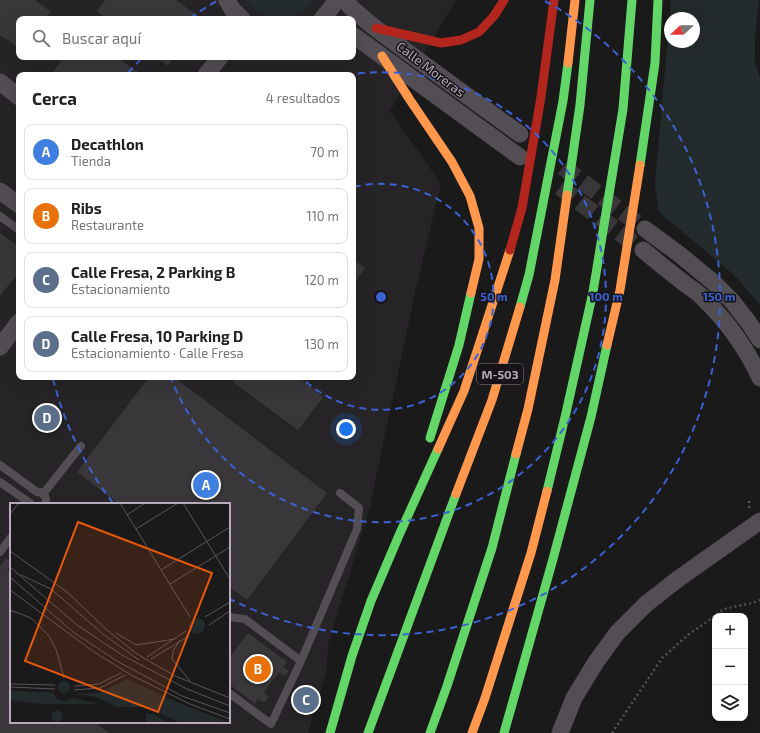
<!DOCTYPE html>
<html lang="es">
<head>
<meta charset="utf-8">
<style>
  body { margin:0; font-family:"Exo 2",sans-serif; background:#f6f6f6; color:#222 }
  .controls { position:absolute; right:12px; bottom:12px; display:grid; overflow:hidden; border-radius:8px; box-shadow:0 4px 16px #0002 }
  .controls button { width:36px; height:36px; display:grid; place-items:center; padding:0; border:0; border-bottom:1px solid #e0e0e0; background:#fff; color:#222; font:20px sans-serif }
  .compass { position:absolute; left:664px; top:12px; width:36px; height:36px; border-radius:50%; background:#fff; box-shadow:0 4px 16px #0002; rotate:249deg }
  .you { position:absolute; left:346px; top:429px; width:14px; height:14px; margin:-10px; border:3px solid #fff; border-radius:50%; background:#1a73e8; box-shadow:0 0 0 6px #1a73e833 }
  .badge { display:grid; place-items:center; width:26px; height:26px; border-radius:50%; background:#d93025; color:#fff; font-size:13px; font-weight:700 }
  .pin { position:absolute; translate:-50% -50%; border:2px solid #fff; box-shadow:0 1px 4px #0006 }
  .list { margin:0; padding:0; list-style:none }
  h2 { display:flex; justify-content:space-between; align-items:center; height:52px; margin:0; padding:0 16px; font-size:17px }
  h2 small { font-size:13px; font-weight:400; color:#767676 }
  .list li { display:grid; grid-template-columns:26px 1fr auto; gap:12px; align-items:center; box-sizing:border-box; height:56px; margin:0 8px 8px; padding:0 8px; border:1px solid #e0e0e0; border-radius:8px }
  .list b { display:block; font-size:15px; white-space:nowrap }
  .list p { margin:0; font-size:13px; white-space:nowrap; color:#767676 }
  .list em { font-size:13px; font-style:normal; color:#767676 }
  .icon { flex:none; width:22px; height:22px; fill:none; stroke:currentColor; stroke-width:2; stroke-linecap:round; stroke-linejoin:round }
  .map { position:relative; flex:none; width:760px; height:733px; overflow:hidden }
  .search { position:absolute; background:#fff; box-shadow:0 4px 16px #0002; left:16px; top:16px; width:340px; height:44px; display:flex; align-items:center; gap:10px; box-sizing:border-box; padding:0 14px; border-radius:8px; color:#767676; font-size:15px }
  .panel { position:absolute; background:#fff; box-shadow:0 4px 16px #0002; left:16px; top:72px; width:340px; height:308px; border-radius:8px }
  .map>svg:first-child { display:block }
  .built { fill:#272427; fill-rule:evenodd }
  .green { fill:#242b2d; fill-rule:evenodd }
  .building { fill:#3a373a }
  .lines { fill:none; stroke-linecap:round; stroke-linejoin:round }
  .street-tunnel { stroke:#3a373b; stroke-width:17; stroke-dasharray:17 8; stroke-linecap:butt }
  .path { stroke:#545055; stroke-width:2.5; stroke-dasharray:2 3; stroke-linecap:butt }
  .lane { stroke:#524e54; stroke-width:8 }
  .street { stroke:#524e54; stroke-width:17 }
  .fast { stroke:#63d668; stroke-width:9 }
  .slow { stroke:#ff974d; stroke-width:9 }
  .jam { stroke:#b3261e; stroke-width:9 }
  .ring { fill:none; stroke:#3c61d2; stroke-width:2; stroke-dasharray:7 5 }
  .labels { text-anchor:middle; dominant-baseline:central; stroke-width:3; stroke-linejoin:round; paint-order:stroke }
  .shield { fill:#171417; stroke:#877e8a; stroke-width:1 }
  .shield-label { font-size:12px; font-weight:bold; fill:#b7abbc }
  .street-label { font-size:13px; fill:#b7abbc; stroke:#171417 }
  .inset-road { fill:none; stroke:#59545b; stroke-width:1 }
  .view { fill:#e8590c; fill-opacity:0.15; stroke:#e8590c; stroke-width:2 }
  .inset-edge { fill:none; stroke:#b7abbc; stroke-width:2 }
  .centre { fill:#3c61d2; stroke:#171417; stroke-width:2 }
  .ring-label { font-size:12px; text-anchor:middle; font-weight:bold; fill:#3c61d2; stroke:#171417; stroke-width:3; stroke-linejoin:round; paint-order:stroke }
</style>
</head>
<body>
<div class="map">
<svg width="760" height="733" viewBox="0 0 760 733">
  <rect width="100%" height="100%" fill="#1b1a1b"/>
  <path class="built" d="M0 0H456L390 111 441 184 416 288 370 506 328 645 327 668 308 733H0ZM19 19H353V57H19ZM19 75H353V377H19ZM11 504H229V722H11Z"/>
  <path class="green" d="M246 0H314C299 23 261 23 246 0Z
    M671 0H759L755 36V63L760 78V305L734 275 659 212 655 185ZM670 18H694V42H670Z"/>
  <path class="building" d="M0 0H35L51 12 45 19H19V48L0 35Z
    M105 0H176L202 19H107L97 11Z
    M64 57H117L142 75H51Z
    M156 57H174L168 66Z
    M0 233 19 247V272L0 296Z
    M353 259 365 268 353 285Z
    M149 377H174L327 493 247 600 229 587V504H119L77 472Z
    M237 377H298L323 397 298 430 233 382Z
    M6 558 11 563 7 570 11 573V722H94L109 733H0V566Z
    M248 633 287 662 283 667 289 671 285 676 279 672 264 692 269 697 264 703 258 699 255 704 229 684V658Z"/>
  <g class="lines">
    <path class="street-tunnel" d="M563 167 641 226
      M560 187 637 246"/>
    <path class="path" d="M749 501V510
      M612 733 662 658 689 634 701 626 724 609 752 603 760 600"/>
    <path class="lane" d="M0 216 19 230
      M0 465 37 492
      M0 482 30 503
      M40 492 45 496 46 500 45 504
      M43 494 81 446
      M0 552 11 537
      M229 617 245 619 301 661 271 724 229 693
      M301 661 357 529 359 508 340 493"/>
    <path class="street" d="M227 0 232 9 242 19
      M344 0C362 20 385 35 406 51 444 79 482 107 520 134
      M322 19 332 7 335 0
      M353 35 520 157
      M206 75 220 57
      M0 82 19 97
      M0 191 19 205
      M645 229 679 254 713 282 732 301 749 323 760 340
      M643 250C656 261 670 272 684 283 689 287 696 291 701 296 725 319 746 347 760 378
      M0 347 19 322
      M560 733 574 698 596 662 617 633 646 604 678 579 760 521"/>
    <path class="fast" d="M640 165 655 63 658 0
      M567 195 580 105 590 0
      M520 307 529 275 563 101 568 63
      M430 438 459 345 471 293
      M547 491 566 413 593 292 623 109 632 0
      M330 733 352 656 371 601 400 533 438 449
      M368 733 456 494
      M430 733 447 686 492 548 516 454
      M504 733 553 559 591 417 607 345"/>
    <path class="slow" d="M382 56 410 100 452 162 470 196 479 228V259L471 293
      M568 63 575 0
      M607 345 620 290 640 165
      M438 449 464 391 510 250
      M516 454 528 409 555 280 567 195
      M456 494 492 400 520 307
      M472 733 485 698 531 553 547 491"/>
    <path class="jam" d="M376 28 441 43 461 40 479 32 494 16 504 0
      M510 250 522 208 541 97 554 0"/>
  </g>
  <g class="ring">
    <path d="M354 187A113 113 0 1 1 302 378"/>
    <path d="M346 75A225 225 0 1 1 171 378"/>
    <path d="M113 503A338 338 0 0 1 53 379M128 73A338 338 0 0 1 142 58M190 18A338 338 0 0 1 217 1M545 1A338 338 0 0 1 230 599"/>
  </g>
  <g class="labels">
    <rect class="shield" x="477" y="364" width="46" height="20" rx="3"/>
    <g class="shield-label">
      <text x="500" y="374">M-503</text>
    </g>
    <g class="street-label">
      <text transform="translate(431 69) rotate(37)">Calle Moreras</text>
    </g>
  </g>
  <g transform="translate(10 503)">
    <rect width="220" height="220" fill="#1b1a1b"/>
    <path d="M179 123a8 8 0 1 1 16 0a8 8 0 1 1-16 0ZM117 176 176 203 220 220H171L137 204H107L87 194 65 191 88 190ZM48 184a6 6 0 1 1 12 0a6 6 0 1 1-12 0ZM0 188 42 189 47 196 54 198 62 195 89 201H32L0 197ZM41.5 213a5.5 5.5 0 1 1 11 0a5.5 5.5 0 1 1-11 0ZM136 211H142L158 219 136 220Z" fill="#242b2d"/>
    <path class="inset-road" d="M110 0 180 114M173 0 220 76M0 11 9 0M117 12 135 0M126 26 168 0M0 48 57 89 98 128 127 151 165 173 220 195M0 64 67 122 112 152 177 186 220 203M151 67 220 24M11 72 41 86 94 132 129 157M0 74 63 129 107 158 172 193 220 210M160 81 220 44M0 87 84 149 121 172 180 201 220 216M0 107 21 115 39 133 46 146 54 175M195 114 220 99M199 122 220 108M106 130 126 142 165 136M170 137 163 148 162 156 180 178M137 154 176 128M141 156 179 133M0 181 45 182M64 183 89 181 111 170M0 184 45 186M64 187 90 185 115 172"/>
    <path class="view" d="M68 19 202 70 148 209 15 158Z"/>
    <rect width="220" height="220" class="inset-edge"/>
  </g>
  <circle cx="381" cy="297" r="6" class="centre"/>
  <g class="ring-label">
    <text x="494" y="301">50 m</text>
    <text x="606" y="301">100 m</text>
    <text x="719" y="301">150 m</text>
  </g>
</svg>
<div class="controls">
<button>+</button>
<button>−</button>
<button><svg class="icon" aria-label="layers" viewBox="0 0 24 24"><path d="M12 4l9 5-9 5-9-5zM3 14l9 5 9-5"/></svg></button>
</div>
<svg class="compass" viewBox="-18 -18 36 36"><path d="M0-13l5 13h-10z" fill="#e53935"/><path d="M0 13l5-13h-10z" fill="#767676"/></svg>
<div class="you"></div>
<div class="pin badge" style="left:206px;top:485px;background:#3f7fe0">A</div>
<div class="pin badge" style="left:258px;top:669px;background:#e8710a">B</div>
<div class="pin badge" style="left:306px;top:700px;background:#5c6f8a">C</div>
<div class="pin badge" style="left:47px;top:418px;background:#5c6f8a">D</div>
<div class="search"><svg class="icon" aria-label="search" viewBox="0 0 24 24"><circle cx="10" cy="10" r="6"/><path d="M15 15l6 6"/></svg>Buscar aquí</div>
<section class="panel">
<h2>Cerca<small>4 resultados</small></h2>
<ul class="list">
<li><span class="badge" style="background:#3f7fe0">A</span><div><b>Decathlon</b><p>Tienda</p></div><em>70 m</em></li>
<li><span class="badge" style="background:#e8710a">B</span><div><b>Ribs</b><p>Restaurante</p></div><em>110 m</em></li>
<li><span class="badge" style="background:#5c6f8a">C</span><div><b>Calle Fresa, 2 Parking B</b><p>Estacionamiento</p></div><em>120 m</em></li>
<li><span class="badge" style="background:#5c6f8a">D</span><div><b>Calle Fresa, 10 Parking D</b><p>Estacionamiento · Calle Fresa</p></div><em>130 m</em></li>
</ul>
</section>
</div>
</body>
</html>
